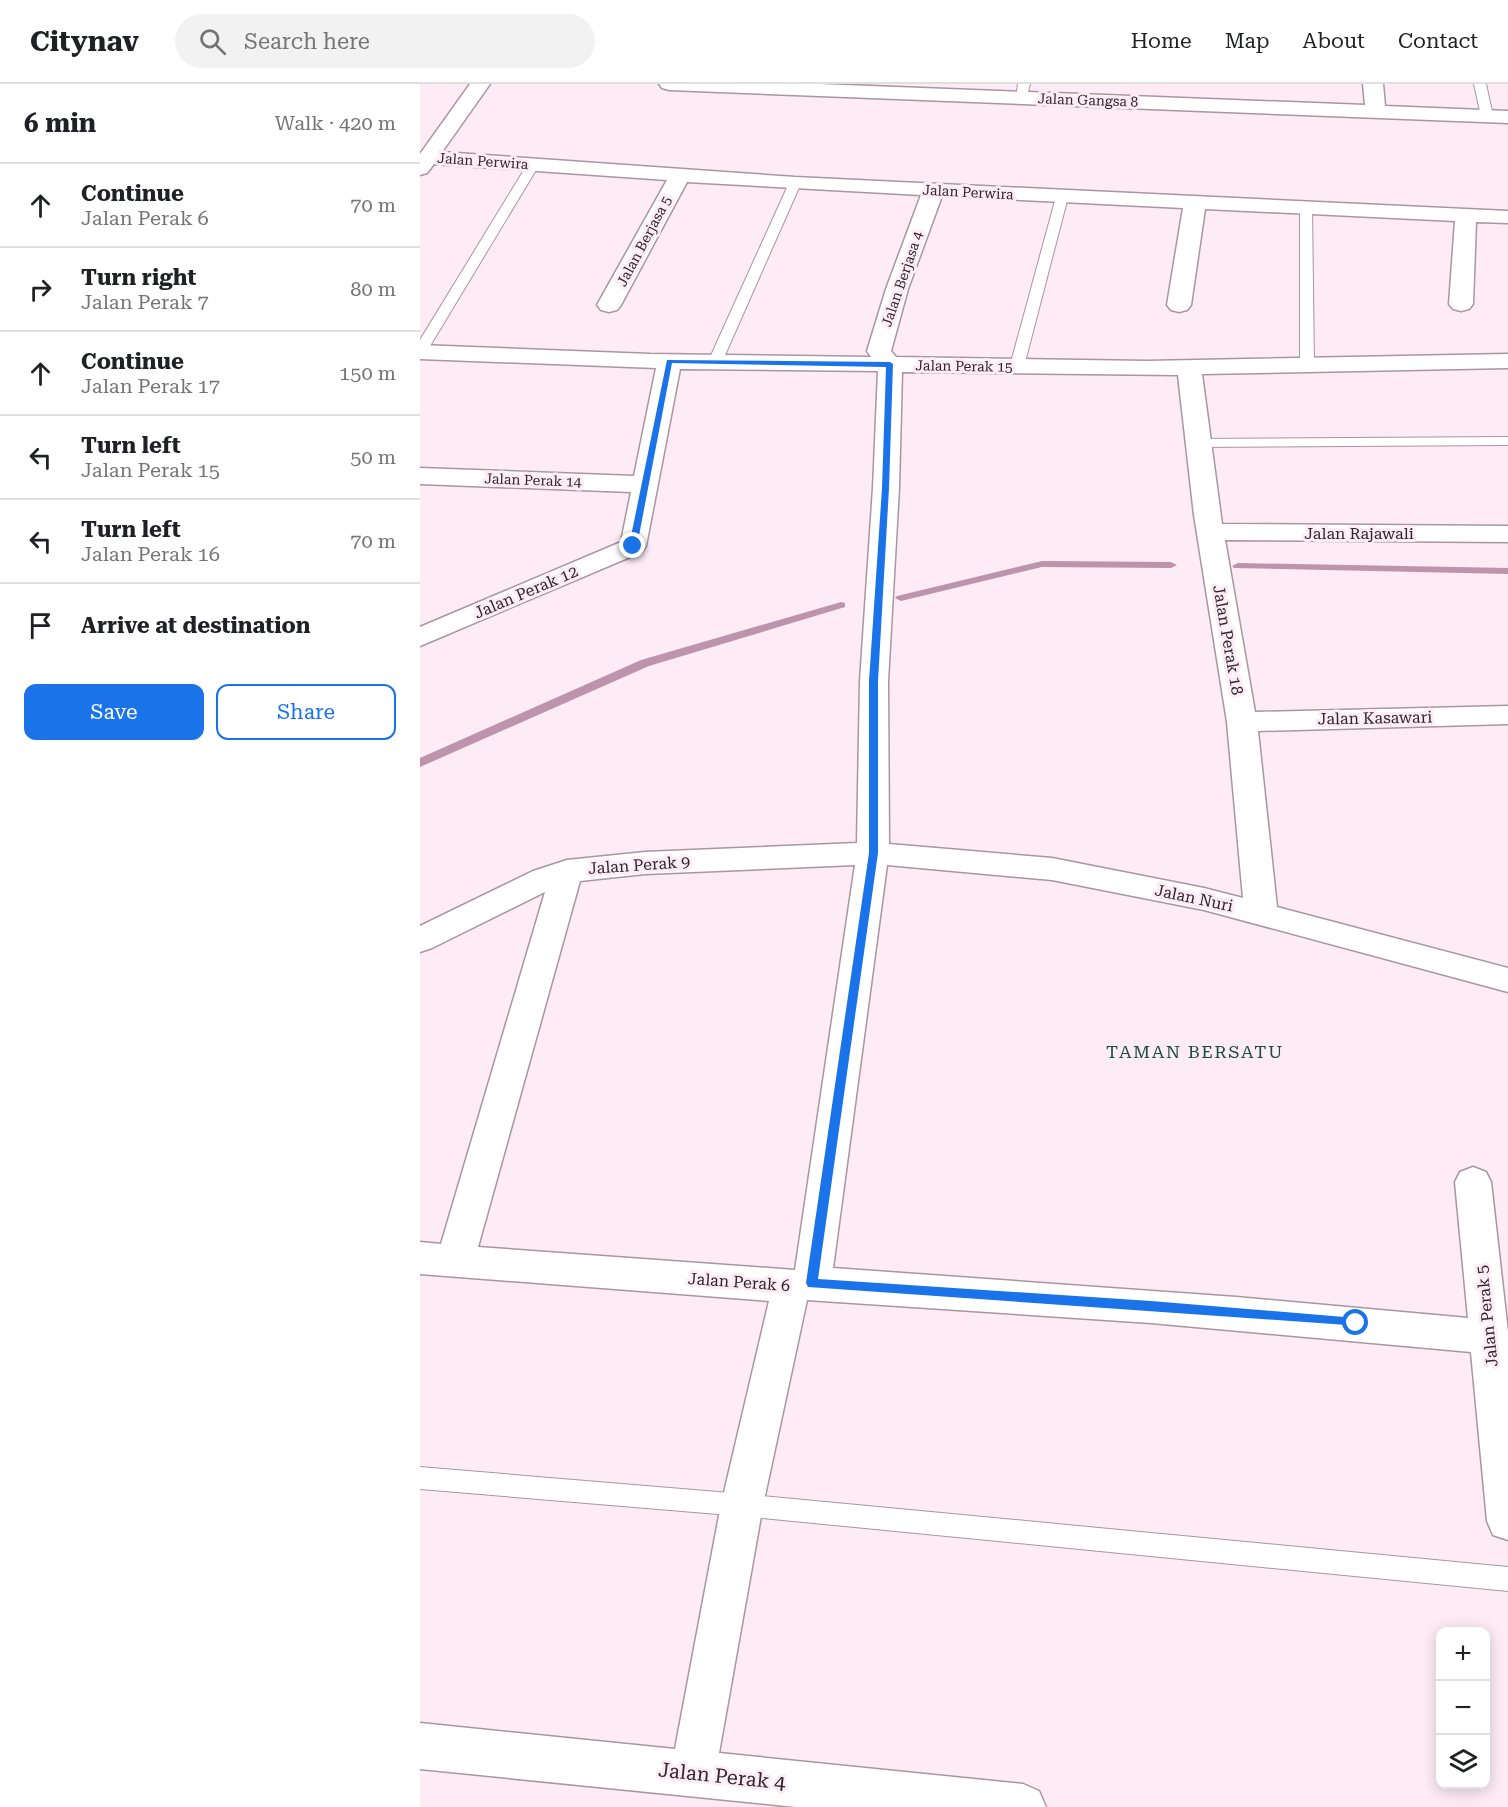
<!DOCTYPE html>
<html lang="en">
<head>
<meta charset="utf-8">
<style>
  body { margin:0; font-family:"Roboto Serif",serif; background:#f2f2f2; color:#202124 }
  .controls { position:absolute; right:18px; bottom:18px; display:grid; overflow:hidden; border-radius:12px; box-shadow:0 3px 15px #0003 }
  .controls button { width:54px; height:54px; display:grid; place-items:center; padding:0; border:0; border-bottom:2px solid #e0e0e0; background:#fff; color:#202124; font:30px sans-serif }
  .stop { position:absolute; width:18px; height:18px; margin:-14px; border:4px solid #1a73e8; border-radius:50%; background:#fff }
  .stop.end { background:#1a73e8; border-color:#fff; box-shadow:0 2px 6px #0008 }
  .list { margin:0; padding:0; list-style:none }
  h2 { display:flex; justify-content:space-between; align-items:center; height:78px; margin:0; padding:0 24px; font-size:26px }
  h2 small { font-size:20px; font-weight:400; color:#757577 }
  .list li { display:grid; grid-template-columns:39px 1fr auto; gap:18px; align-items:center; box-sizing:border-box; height:84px; padding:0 24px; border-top:2px solid #e0e0e0 }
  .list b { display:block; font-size:22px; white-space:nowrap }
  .list p { margin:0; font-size:20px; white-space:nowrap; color:#757577 }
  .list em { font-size:20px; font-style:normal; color:#757577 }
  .actions { display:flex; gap:12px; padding:18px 24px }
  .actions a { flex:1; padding:14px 0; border:2px solid #1a73e8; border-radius:12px; text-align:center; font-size:21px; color:#1a73e8 }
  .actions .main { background:#1a73e8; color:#fff }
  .icon { flex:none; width:33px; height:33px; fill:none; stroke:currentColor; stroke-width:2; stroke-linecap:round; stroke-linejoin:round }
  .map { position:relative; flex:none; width:1088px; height:1723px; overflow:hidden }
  header { display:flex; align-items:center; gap:36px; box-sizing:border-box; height:84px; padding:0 30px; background:#fff; border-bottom:2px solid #e0e0e0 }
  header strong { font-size:28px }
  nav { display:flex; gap:33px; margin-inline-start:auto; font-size:21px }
  .search { width:420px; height:54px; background:#f2f2f2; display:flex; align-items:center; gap:15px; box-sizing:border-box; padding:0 21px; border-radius:33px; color:#757577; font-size:22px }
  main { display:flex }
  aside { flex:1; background:#fff }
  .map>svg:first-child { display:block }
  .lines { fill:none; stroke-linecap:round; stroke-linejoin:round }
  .stream { fill:#be94ac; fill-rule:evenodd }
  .service-casing { stroke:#aa95a0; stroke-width:2 }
  .minor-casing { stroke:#aa95a0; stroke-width:3 }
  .service { fill:#fff; fill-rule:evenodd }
  .minor { fill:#fff; fill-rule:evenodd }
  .route { fill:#1a73e8 }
  .labels { text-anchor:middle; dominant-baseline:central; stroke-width:6; stroke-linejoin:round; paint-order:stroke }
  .far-street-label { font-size:14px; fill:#2f272c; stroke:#fdebf5 }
  .street-label { font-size:16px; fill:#2f272c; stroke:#fdebf5 }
  .neighbourhood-label { font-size:18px; letter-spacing:1.5px; fill:#1b4d3e; stroke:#fdebf5 }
  .near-street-label { font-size:20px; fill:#2f272c; stroke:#fdebf5 }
</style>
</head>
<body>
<header>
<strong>Citynav</strong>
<div class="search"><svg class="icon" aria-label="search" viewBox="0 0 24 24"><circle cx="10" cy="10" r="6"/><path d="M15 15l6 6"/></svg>Search here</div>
<nav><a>Home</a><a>Map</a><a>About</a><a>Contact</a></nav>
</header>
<main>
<aside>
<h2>6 min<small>Walk · 420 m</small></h2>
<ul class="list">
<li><svg class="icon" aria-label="ahead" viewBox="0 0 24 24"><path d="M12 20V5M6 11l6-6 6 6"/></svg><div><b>Continue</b><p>Jalan Perak 6</p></div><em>70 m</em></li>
<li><svg class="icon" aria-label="right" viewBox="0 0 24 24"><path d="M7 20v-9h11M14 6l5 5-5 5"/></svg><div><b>Turn right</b><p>Jalan Perak 7</p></div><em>80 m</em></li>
<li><svg class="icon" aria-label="ahead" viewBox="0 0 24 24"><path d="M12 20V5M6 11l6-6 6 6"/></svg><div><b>Continue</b><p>Jalan Perak 17</p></div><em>150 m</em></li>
<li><svg class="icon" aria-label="left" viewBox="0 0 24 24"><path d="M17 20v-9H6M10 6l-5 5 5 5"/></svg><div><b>Turn left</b><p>Jalan Perak 15</p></div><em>50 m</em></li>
<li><svg class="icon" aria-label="left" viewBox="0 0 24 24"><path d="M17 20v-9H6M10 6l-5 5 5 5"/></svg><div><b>Turn left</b><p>Jalan Perak 16</p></div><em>70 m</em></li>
<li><svg class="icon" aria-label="arrive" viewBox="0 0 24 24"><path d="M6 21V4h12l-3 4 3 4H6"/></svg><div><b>Arrive at destination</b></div></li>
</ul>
<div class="actions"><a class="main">Save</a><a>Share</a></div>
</aside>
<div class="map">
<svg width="1088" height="1723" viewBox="0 0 1088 1723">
  <rect width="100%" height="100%" fill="#fdebf5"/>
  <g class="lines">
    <path class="stream" d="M622 477 751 478 757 481 751 484 622 483 481 517 475 514 477 512Z
      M818 479 1088 484V490L814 484 812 482Z
      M421 518 425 519V523L229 582 0 683V674L221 576Z"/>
    <g class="service-casing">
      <path id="service" d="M598 0H610L606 16 602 18 596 14Z
        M1054 0H1066L1073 32 1071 35H1063L1061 32Z
        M113 77 119 81 7 267 0 271V256L107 81Z
        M375 95 381 99 302 278 300 281H290L288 278 369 99Z
        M642 109 648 113 604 282 602 285H592L590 282 636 113Z
        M886 120 892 124 894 281 887 285 880 281V124Z
        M1088 353V361L778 363 771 359 778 355Z
        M0 1383 322 1410 1088 1483V1507L322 1432 0 1405Z"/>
    </g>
    <g class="minor-casing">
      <path id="minor" d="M50 0H70L22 68 375 93 1088 127V139L1056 138 1053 220 1049 225 1041 227 1033 225 1029 220 1035 137 785 125 771 221 767 226 759 228 751 226 747 221 763 124 522 112 488 205 471 267 476 273 727 277 1088 270V284L782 290 802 440 1088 442V458L805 456 835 628 1088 622V640L838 647 857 823 1088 884V908L784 826 632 796 467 781 413 1184 816 1213 1048 1234 1035 1098 1040 1088 1053 1083 1066 1088 1071 1098 1088 1248V1456L1073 1451 1067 1437 1051 1268 731 1239 387 1216 343 1421 299 1669 603 1700 619 1707 626 1723H376L0 1685V1639L255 1665 301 1421 349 1217 0 1190V1158L21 1160 125 808 12 864 0 868V842L113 787 147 776 225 768 437 759 440 597 453 404 458 287 260 285 226 462 222 468 0 562V543L201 458 211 408 0 400V384L214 392 236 284 0 275V261L230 270 451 273 447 267 466 205 501 111 267 98 201 221 197 226 189 228 181 226 177 221 247 96 14 80 7 89 0 91V70ZM482 288 758 291 774 431 807 638 823 814 784 804 632 774 469 760 468 597 479 404ZM435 781 375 1186 58 1163 160 797 225 790Z
        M239 0H399L945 21 943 0H963L965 22 1088 27V39L249 6 242 4Z"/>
    </g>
    <use href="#service" class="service"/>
    <use href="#minor" class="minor"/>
  </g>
  <path class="route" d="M247 276 470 278 473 280 469 404 458 597V769L398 1195 731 1217 936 1234 942 1239 941 1242 388 1203 386 1199 449 769V597L462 404 466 283 252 279 217 462 213 465 209 462Z"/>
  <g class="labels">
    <g class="far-street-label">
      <text transform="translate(668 16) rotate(2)">Jalan Gangsa 8</text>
      <text transform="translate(63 77) rotate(4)">Jalan Perwira</text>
      <text transform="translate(548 108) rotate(3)">Jalan Perwira</text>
      <text transform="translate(224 157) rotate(-62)">Jalan Berjasa 5</text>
      <text transform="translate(482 195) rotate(-71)">Jalan Berjasa 4</text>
      <text transform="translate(544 282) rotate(1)">Jalan Perak 15</text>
      <text transform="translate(113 396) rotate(2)">Jalan Perak 14</text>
    </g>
    <g class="street-label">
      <text x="939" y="449">Jalan Rajawali</text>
      <text transform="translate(106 508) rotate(-23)">Jalan Perak 12</text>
      <text transform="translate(808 556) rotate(80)">Jalan Perak 18</text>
      <text transform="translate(955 634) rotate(-1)">Jalan Kasawari</text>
      <text transform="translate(219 781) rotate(-4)">Jalan Perak 9</text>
      <text transform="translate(774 814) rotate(12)">Jalan Nuri</text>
      <text transform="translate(319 1198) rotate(4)">Jalan Perak 6</text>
      <text transform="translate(1067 1232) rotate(-96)">Jalan Perak 5</text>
    </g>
    <g class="neighbourhood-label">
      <text x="775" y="967">TAMAN BERSATU</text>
    </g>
    <g class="near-street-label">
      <text transform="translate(302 1692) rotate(6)">Jalan Perak 4</text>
    </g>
  </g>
</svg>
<div class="controls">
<button>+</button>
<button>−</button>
<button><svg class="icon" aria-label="layers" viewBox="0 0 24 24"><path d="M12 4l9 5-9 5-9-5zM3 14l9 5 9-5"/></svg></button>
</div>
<div class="stop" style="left:936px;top:1239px"></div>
<div class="stop end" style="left:213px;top:462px"></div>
</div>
</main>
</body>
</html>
